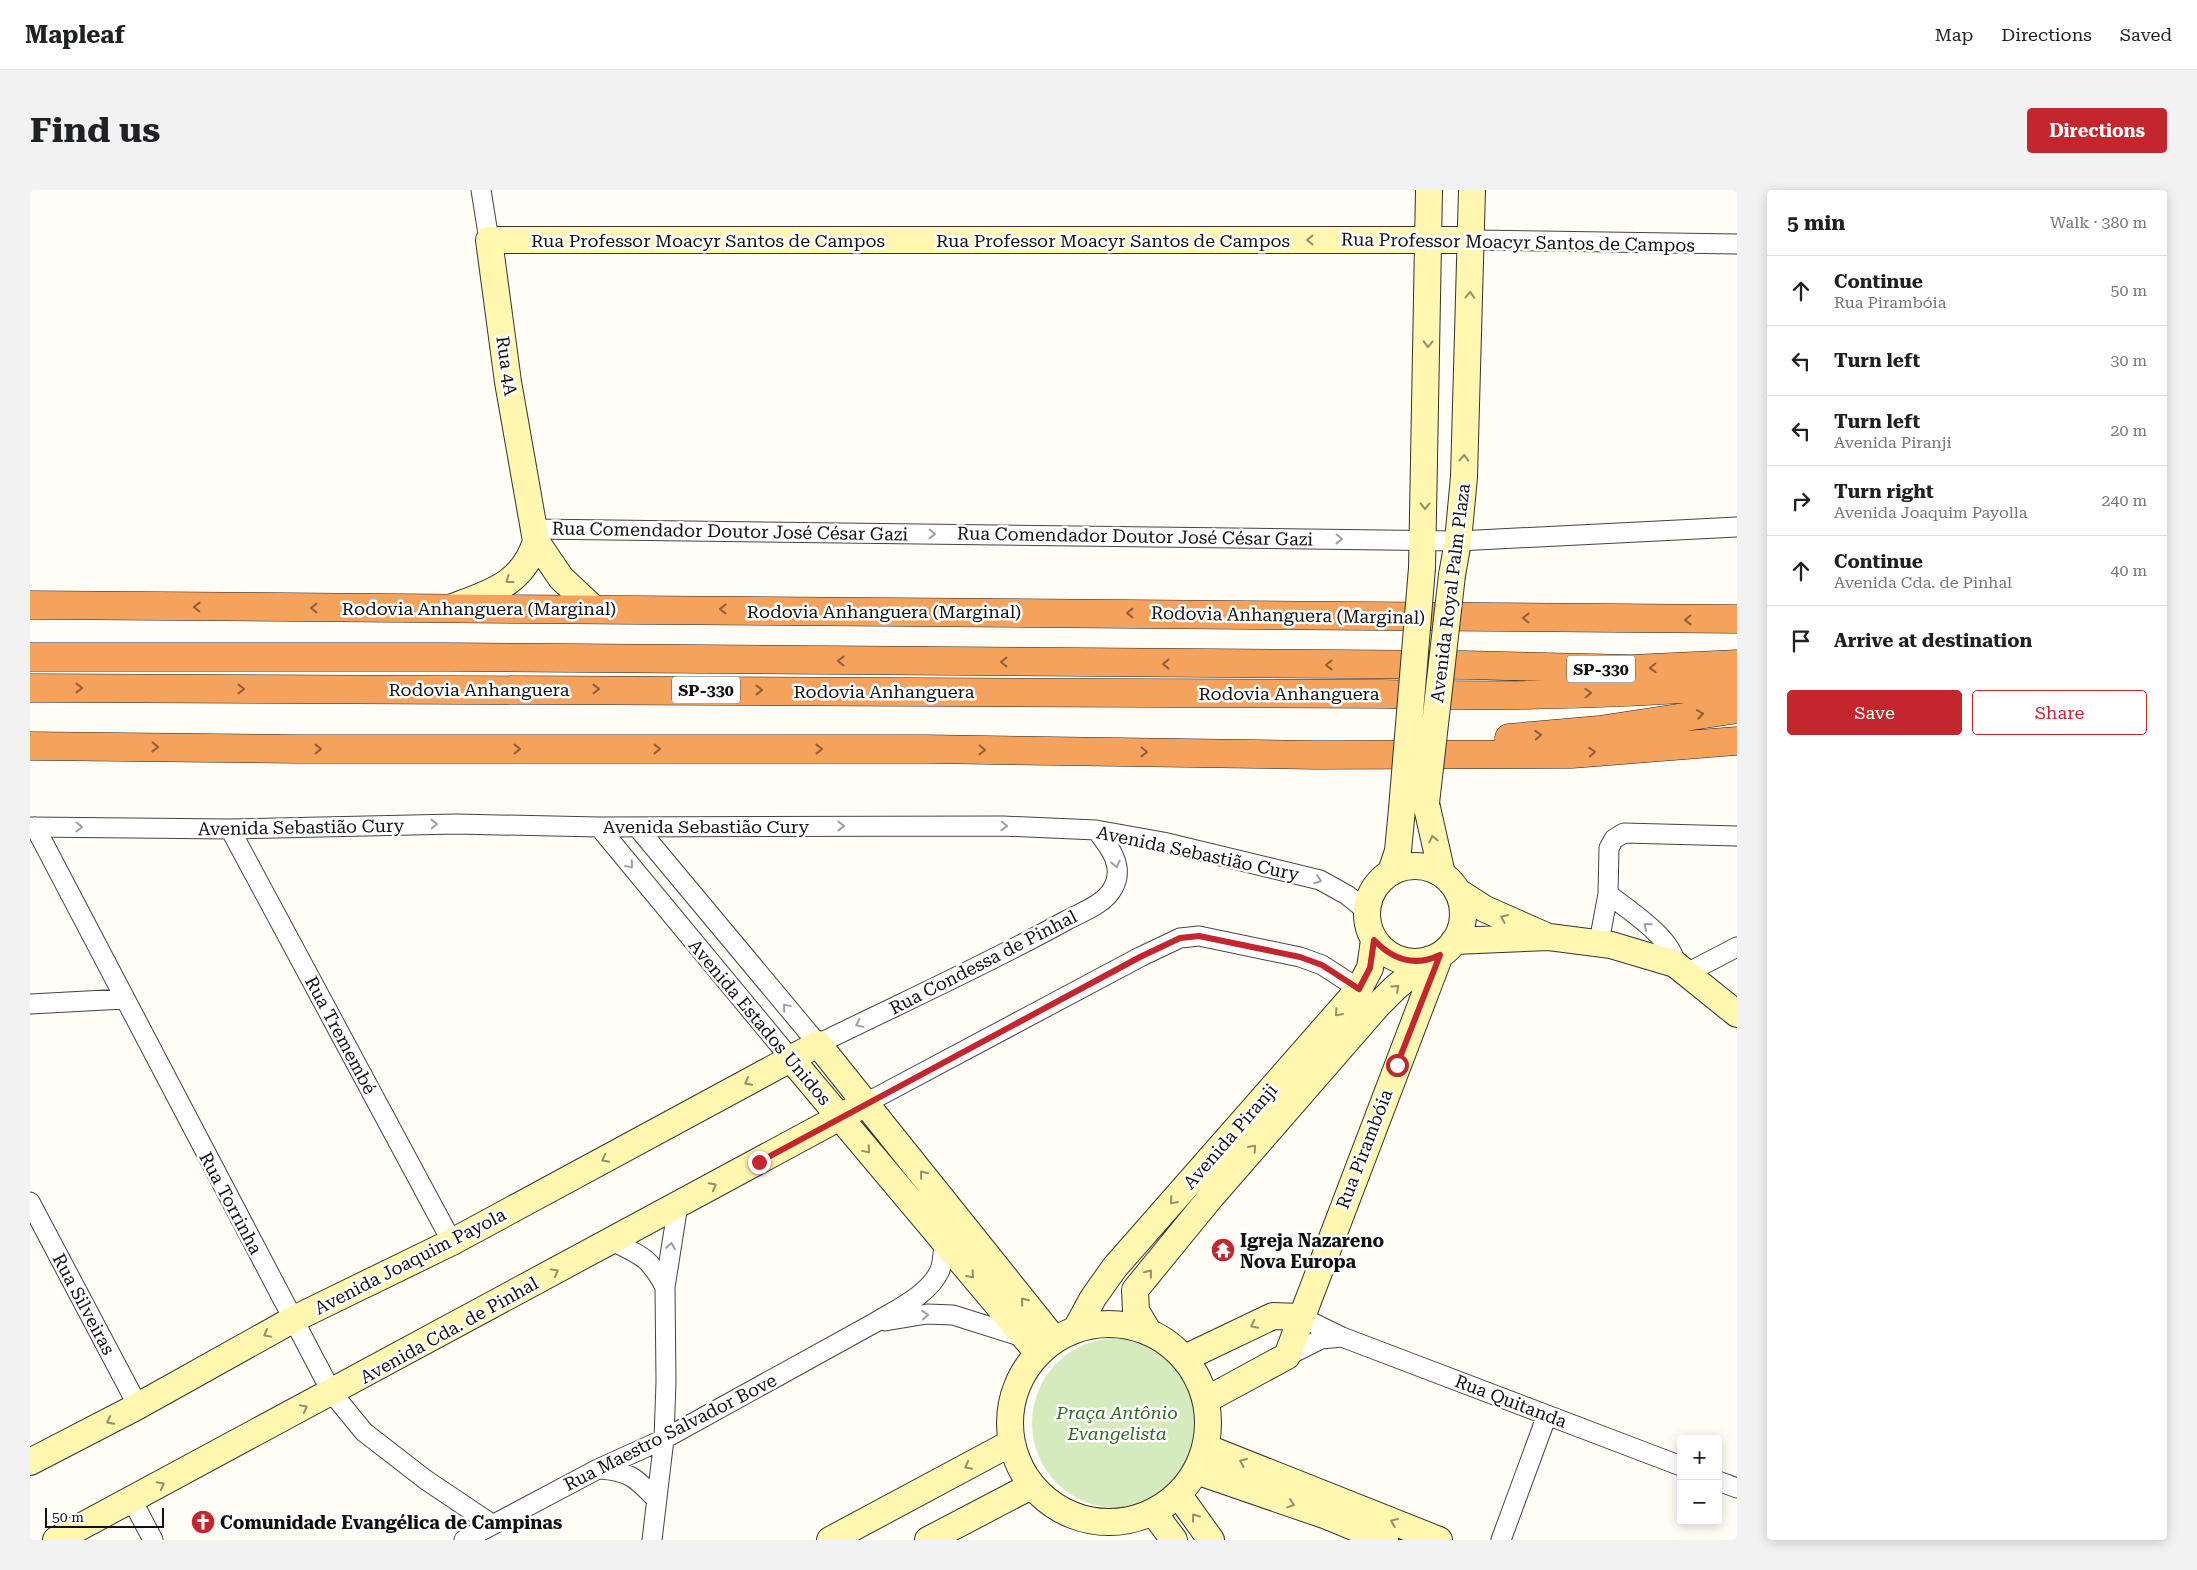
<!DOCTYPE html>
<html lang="en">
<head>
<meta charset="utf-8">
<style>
  body { margin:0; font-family:"Roboto Serif",serif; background:#f2f2f2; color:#202124 }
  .controls { position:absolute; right:15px; bottom:15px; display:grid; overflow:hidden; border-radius:5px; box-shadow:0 2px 12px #0003 }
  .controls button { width:45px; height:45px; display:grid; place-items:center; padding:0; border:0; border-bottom:1px solid #e0e0e0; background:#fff; color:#202124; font:25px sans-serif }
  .scale { position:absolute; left:15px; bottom:12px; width:119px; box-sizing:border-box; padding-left:5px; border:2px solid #111; border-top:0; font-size:14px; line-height:18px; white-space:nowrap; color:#111; -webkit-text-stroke:4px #fff; paint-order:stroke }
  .stop { position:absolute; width:15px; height:15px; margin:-11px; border:4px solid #c4262e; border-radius:50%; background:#fff }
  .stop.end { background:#c4262e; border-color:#fff; box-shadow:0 1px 5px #0008 }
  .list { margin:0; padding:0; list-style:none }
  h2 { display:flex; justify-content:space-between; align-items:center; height:65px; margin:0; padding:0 20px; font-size:21px }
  h2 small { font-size:16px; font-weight:400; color:#757577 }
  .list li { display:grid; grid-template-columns:32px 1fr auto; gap:15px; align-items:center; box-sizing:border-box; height:70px; padding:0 20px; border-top:1px solid #e0e0e0 }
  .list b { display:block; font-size:19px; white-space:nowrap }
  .list p { margin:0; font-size:16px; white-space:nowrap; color:#757577 }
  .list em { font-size:16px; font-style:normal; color:#757577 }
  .actions { display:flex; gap:10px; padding:15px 20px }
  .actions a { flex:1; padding:11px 0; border:1px solid #c4262e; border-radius:5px; text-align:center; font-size:18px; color:#c4262e }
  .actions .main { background:#c4262e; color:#fff }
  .icon { flex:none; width:28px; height:28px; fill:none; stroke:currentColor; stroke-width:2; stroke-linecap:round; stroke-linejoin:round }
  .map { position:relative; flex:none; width:1707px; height:1350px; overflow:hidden; border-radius:5px }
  header { display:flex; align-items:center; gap:30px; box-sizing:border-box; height:70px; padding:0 25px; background:#fff; border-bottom:1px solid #e0e0e0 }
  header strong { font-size:24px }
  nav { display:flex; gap:28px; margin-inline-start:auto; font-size:18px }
  .intro { display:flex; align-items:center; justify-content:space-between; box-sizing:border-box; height:120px; padding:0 30px }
  h1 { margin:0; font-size:35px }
  .button { padding:12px 22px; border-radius:5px; background:#c4262e; color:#fff; font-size:18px; font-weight:700 }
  main { display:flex; gap:30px; padding:0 30px }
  aside { flex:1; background:#fff; border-radius:5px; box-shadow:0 2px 12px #0003 }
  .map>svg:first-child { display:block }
  .green { fill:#d5ebbd }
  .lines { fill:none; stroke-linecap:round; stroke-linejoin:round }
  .street-casing { stroke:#444; stroke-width:21 }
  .secondary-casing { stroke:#333; stroke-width:28 }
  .highway-casing { stroke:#222; stroke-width:29 }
  .street { stroke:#fff; stroke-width:19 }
  .secondary { stroke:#fff6b0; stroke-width:26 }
  .highway { stroke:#f5a25d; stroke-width:28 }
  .secondary-bridge-casing { stroke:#333; stroke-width:28; stroke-linecap:butt }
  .secondary-bridge { stroke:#fff6b0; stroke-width:26 }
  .oneway { stroke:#948f68 }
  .oneway2 { stroke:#a0a0a0 }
  .oneway3 { stroke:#8e613b }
  .route { stroke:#c4262e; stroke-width:6 }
  .labels { text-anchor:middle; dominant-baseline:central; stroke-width:5; stroke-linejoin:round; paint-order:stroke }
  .shield { fill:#fff; stroke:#585858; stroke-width:1 }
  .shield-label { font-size:16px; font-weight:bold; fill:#111 }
  .street-label { font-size:18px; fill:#111; stroke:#fff }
  .poi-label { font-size:18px; font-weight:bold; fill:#111; stroke:#fff; text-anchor:start }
  .park-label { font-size:18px; font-style:italic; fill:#2f6b1f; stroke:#fff }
</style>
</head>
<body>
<header>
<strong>Mapleaf</strong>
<nav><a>Map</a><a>Directions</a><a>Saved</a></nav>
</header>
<div class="intro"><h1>Find us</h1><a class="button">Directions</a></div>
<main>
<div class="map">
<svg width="1707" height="1350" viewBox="0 0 1707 1350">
  <rect width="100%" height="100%" fill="#fffdf5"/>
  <path class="green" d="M1002 1233a85 85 0 1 1 170 0a85 85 0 1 1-170 0Z"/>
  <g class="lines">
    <g class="street-casing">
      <path id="street" d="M451 0 459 50
        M1443 50 1707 54
        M503 339 1428 351 1707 337
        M0 637 200 639 426 634 569 637 973 636 1066 640 1133 652 1290 690 1317 705 1337 721
        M5 637 302 1203 334 1242 396 1290 463 1335
        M569 637 761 869
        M607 637 788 854C871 813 956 775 1037 730 1052 722 1075 714 1083 698 1095 677 1080 657 1066 640
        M200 639 422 1052
        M1578 704C1597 719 1645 750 1645 774
        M1569 752 1578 704 1579 658 1584 649 1594 643 1707 646
        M1657 783 1707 757
        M0 814 94 809
        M836 913 1110 767 1150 748 1169 746 1270 767 1292 775 1329 799
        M0 1012 108 1216
        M582 1051C612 1066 619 1067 635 1097
        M1271 1127 1312 1147 1651 1276
        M855 1131 897 1124 923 1125 996 1148
        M1257 1166 1291 1149 1312 1147
        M570 1279C599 1281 606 1288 626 1309
        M1688 1291 1707 1298
        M102 1310 123 1350
        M434 1350 568 1279 634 1249 846 1132C867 1119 900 1104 910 1080 913 1072 913 1062 914 1053
        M622 1350 634 1249 636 1192 635 1097 648 1015
        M1471 1350 1517 1225"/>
    </g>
    <g class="secondary-casing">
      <path id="secondary" d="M1392 378 1399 0
        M1422 385 1428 351 1434 287 1442 0
        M420 418C459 403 493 395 506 351
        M563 418 531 388 506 351 478 192 459 50H1443
        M1396 613 1412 684
        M1337 724a48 48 0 1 1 96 0a48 48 0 1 1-96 0Z
        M1361 682 1368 661 1372 619
        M1427 701 1455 719 1514 745
        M1424 751 1519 747 1581 755 1645 774 1707 824
        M761 869 1008 1163
        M980 1233a99 99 0 1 1 198 0a99 99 0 1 1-198 0Z
        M1046 1139 1063 1108 1085 1077 1329 799 1340 778 1344 750
        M1118 1141 1106 1121 1105 1100 1181 1007 1348 815 1365 798 1400 769
        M1155 1168 1243 1126 1271 1127
        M1176 1210 1257 1166 1410 765
        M1175 1257 1409 1350
        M0 1272 108 1216 264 1129 422 1052 788 854 1024 1149
        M1166 1281 1297 1326 1355 1350
        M1148 1304 1181 1350
        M1123 1322 1144 1350
        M26 1350 836 913
        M800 1350 981 1253
        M898 1350 1001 1296"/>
    </g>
    <g class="highway-casing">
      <path id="highway" d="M0 415 1707 429
        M0 467H416L1436 475 1602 479 1707 474
        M0 498 1352 504C1470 507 1589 505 1707 495
        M1479 548 1569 540 1707 519
        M0 556 267 559H896L1286 565 1542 564 1707 551"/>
    </g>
    <use href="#street" class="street"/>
    <use href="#secondary" class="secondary"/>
    <use href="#highway" class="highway"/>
    <g class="secondary-bridge-casing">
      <path id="secondary-bridge" d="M1396 613 1422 385
        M1372 619 1392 378"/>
    </g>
    <use href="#secondary-bridge" class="secondary-bridge"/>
  </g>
  <defs><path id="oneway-chevron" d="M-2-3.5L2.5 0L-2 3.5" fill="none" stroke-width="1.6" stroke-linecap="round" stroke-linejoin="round" transform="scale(1.25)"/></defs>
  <g class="oneway">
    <use href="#oneway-chevron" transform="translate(1280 50) rotate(-180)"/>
    <use href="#oneway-chevron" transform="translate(1440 105) rotate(-88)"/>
    <use href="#oneway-chevron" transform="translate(1398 154) rotate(91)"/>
    <use href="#oneway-chevron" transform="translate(1434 268) rotate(-88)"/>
    <use href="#oneway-chevron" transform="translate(1395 316) rotate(91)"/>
    <use href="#oneway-chevron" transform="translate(479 390) rotate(144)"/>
    <use href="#oneway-chevron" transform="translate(1403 649) rotate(-103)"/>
    <use href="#oneway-chevron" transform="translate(1474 728) rotate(-157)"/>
    <use href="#oneway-chevron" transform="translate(1366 798) rotate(-42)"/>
    <use href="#oneway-chevron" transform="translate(1308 823) rotate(131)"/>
    <use href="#oneway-chevron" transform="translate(718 892) rotate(152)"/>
    <use href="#oneway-chevron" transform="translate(1223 958) rotate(-49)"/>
    <use href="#oneway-chevron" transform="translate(837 960) rotate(50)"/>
    <use href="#oneway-chevron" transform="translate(575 969) rotate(152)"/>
    <use href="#oneway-chevron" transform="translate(893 984) rotate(-128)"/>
    <use href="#oneway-chevron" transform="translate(683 996) rotate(-28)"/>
    <use href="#oneway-chevron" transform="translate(1143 1011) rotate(131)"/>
    <use href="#oneway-chevron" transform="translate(525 1082) rotate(-29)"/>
    <use href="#oneway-chevron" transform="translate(1119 1083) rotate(-51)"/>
    <use href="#oneway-chevron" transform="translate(941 1085) rotate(49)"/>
    <use href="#oneway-chevron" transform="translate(994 1111) rotate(-128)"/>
    <use href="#oneway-chevron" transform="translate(1224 1135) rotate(154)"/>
    <use href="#oneway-chevron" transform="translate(237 1144) rotate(151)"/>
    <use href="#oneway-chevron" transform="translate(274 1218) rotate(-28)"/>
    <use href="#oneway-chevron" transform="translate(80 1231) rotate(153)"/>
    <use href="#oneway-chevron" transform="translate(1213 1272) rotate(-158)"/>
    <use href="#oneway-chevron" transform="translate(938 1276) rotate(152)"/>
    <use href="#oneway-chevron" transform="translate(131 1295) rotate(-28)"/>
    <use href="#oneway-chevron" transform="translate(1261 1314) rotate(19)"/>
    <use href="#oneway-chevron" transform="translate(1165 1327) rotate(-126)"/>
    <use href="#oneway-chevron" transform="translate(1364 1332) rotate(-158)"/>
  </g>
  <g class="oneway2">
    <use href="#oneway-chevron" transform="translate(902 344) rotate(1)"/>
    <use href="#oneway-chevron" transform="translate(1309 349) rotate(1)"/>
    <use href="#oneway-chevron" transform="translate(404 634) rotate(-1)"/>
    <use href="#oneway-chevron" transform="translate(811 636)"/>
    <use href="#oneway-chevron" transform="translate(974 636) rotate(2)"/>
    <use href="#oneway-chevron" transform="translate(49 637) rotate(1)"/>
    <use href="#oneway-chevron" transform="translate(1086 674) rotate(76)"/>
    <use href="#oneway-chevron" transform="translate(600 675) rotate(50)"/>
    <use href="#oneway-chevron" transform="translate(1288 690) rotate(19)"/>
    <use href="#oneway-chevron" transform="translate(1617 736) rotate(-140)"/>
    <use href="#oneway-chevron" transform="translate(756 817) rotate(-130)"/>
    <use href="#oneway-chevron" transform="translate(829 834) rotate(154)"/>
    <use href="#oneway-chevron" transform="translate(641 1056) rotate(-81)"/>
    <use href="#oneway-chevron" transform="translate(895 1125) rotate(-5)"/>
  </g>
  <g class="oneway3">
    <use href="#oneway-chevron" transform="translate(167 417) rotate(-179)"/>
    <use href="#oneway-chevron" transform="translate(284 418) rotate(180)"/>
    <use href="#oneway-chevron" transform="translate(693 419) rotate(-180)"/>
    <use href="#oneway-chevron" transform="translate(1100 423) rotate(-180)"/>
    <use href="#oneway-chevron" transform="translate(1496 428) rotate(-179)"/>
    <use href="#oneway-chevron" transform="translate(1658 430) rotate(179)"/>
    <use href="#oneway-chevron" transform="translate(811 471) rotate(-180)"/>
    <use href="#oneway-chevron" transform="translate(974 472) rotate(-180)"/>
    <use href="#oneway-chevron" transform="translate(1136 474) rotate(-180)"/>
    <use href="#oneway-chevron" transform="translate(1299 475) rotate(-180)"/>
    <use href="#oneway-chevron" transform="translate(1623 478) rotate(178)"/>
    <use href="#oneway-chevron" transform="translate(49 498)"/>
    <use href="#oneway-chevron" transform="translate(211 499)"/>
    <use href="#oneway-chevron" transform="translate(566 499)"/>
    <use href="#oneway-chevron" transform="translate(729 500)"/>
    <use href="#oneway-chevron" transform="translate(1558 503) rotate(-2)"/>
    <use href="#oneway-chevron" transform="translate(1670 524) rotate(-9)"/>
    <use href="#oneway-chevron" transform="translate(1508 545) rotate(-5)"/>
    <use href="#oneway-chevron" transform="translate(125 557) rotate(1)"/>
    <use href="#oneway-chevron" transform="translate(288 559)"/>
    <use href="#oneway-chevron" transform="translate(487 559)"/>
    <use href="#oneway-chevron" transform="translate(627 559)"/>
    <use href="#oneway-chevron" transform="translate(789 559)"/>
    <use href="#oneway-chevron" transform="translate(952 560) rotate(1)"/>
    <use href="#oneway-chevron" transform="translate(1114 562) rotate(1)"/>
    <use href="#oneway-chevron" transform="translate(1562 562) rotate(-4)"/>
  </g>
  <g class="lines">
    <path class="route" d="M729 972 1110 767 1150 748 1169 746 1270 767 1292 775 1329 799 1340 778 1344 750C1363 770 1385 777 1410 765L1367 875"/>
  </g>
  <defs>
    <g id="temple-disc" transform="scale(1.25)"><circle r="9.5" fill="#c4262e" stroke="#fff"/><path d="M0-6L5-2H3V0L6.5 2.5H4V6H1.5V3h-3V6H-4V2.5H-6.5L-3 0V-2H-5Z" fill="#fff"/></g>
    <g id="church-disc" transform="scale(1.25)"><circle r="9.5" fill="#c4262e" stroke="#fff"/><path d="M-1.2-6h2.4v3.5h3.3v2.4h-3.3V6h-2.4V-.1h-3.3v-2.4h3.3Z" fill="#fff"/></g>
  </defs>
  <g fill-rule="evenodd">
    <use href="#temple-disc" x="1193" y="1060"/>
    <use href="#church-disc" x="173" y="1332"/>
  </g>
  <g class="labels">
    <g class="shield">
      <rect x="1537" y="465.5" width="68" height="27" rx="4"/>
      <rect x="642" y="486.5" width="68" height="27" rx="4"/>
    </g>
    <g class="shield-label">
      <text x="1571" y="479">SP-330</text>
      <text x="676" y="500">SP-330</text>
    </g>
    <g class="street-label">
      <text x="678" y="50">Rua Professor Moacyr Santos de Campos</text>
      <text x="1083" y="50">Rua Professor Moacyr Santos de Campos</text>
      <text transform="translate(1488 52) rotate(1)">Rua Professor Moacyr Santos de Campos</text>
      <text transform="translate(477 176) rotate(82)">Rua 4A</text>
      <text transform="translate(700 341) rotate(1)">Rua Comendador Doutor José César Gazi</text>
      <text transform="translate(1105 346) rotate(1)">Rua Comendador Doutor José César Gazi</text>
      <text transform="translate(1420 403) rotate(-83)">Avenida Royal Palm Plaza</text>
      <text x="449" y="418">Rodovia Anhanguera (Marginal)</text>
      <text x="854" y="421">Rodovia Anhanguera (Marginal)</text>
      <text transform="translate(1258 425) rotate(1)">Rodovia Anhanguera (Marginal)</text>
      <text x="449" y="499">Rodovia Anhanguera</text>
      <text x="854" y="501">Rodovia Anhanguera</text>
      <text x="1259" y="503">Rodovia Anhanguera</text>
      <text x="676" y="636">Avenida Sebastião Cury</text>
      <text transform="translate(271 637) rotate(-1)">Avenida Sebastião Cury</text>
      <text transform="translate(1168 663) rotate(12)">Avenida Sebastião Cury</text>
      <text transform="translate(953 772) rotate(-27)">Rua Condessa de Pinhal</text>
      <text transform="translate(730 832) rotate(50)">Avenida Estados Unidos</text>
      <text transform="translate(311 845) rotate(62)">Rua Tremembé</text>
      <text transform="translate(1200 946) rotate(-49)">Avenida Piranji</text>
      <text transform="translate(1334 959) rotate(-69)">Rua Pirambóia</text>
      <text transform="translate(201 1013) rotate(62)">Rua Torrinha</text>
      <text transform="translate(380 1071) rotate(-27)">Avenida Joaquim Payola</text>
      <text transform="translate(54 1114) rotate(62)">Rua Silveiras</text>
      <text transform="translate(419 1140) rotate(-29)">Avenida Cda. de Pinhal</text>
      <text transform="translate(1481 1211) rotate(21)">Rua Quitanda</text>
      <text transform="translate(640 1242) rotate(-27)">Rua Maestro Salvador Bove</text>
    </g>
    <g class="poi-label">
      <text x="1210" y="1050">Igreja Nazareno<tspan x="1210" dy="21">Nova Europa</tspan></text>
      <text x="190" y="1332">Comunidade Evangélica de Campinas</text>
    </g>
    <g class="park-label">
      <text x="1087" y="1222">Praça Antônio<tspan x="1087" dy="21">Evangelista</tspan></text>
    </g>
  </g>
</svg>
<div class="controls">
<button>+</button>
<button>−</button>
</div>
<div class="scale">50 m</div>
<div class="stop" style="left:1367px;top:875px"></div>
<div class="stop end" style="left:729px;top:972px"></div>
</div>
<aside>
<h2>5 min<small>Walk · 380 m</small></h2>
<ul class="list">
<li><svg class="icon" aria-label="ahead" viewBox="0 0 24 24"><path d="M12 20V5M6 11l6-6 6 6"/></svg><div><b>Continue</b><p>Rua Pirambóia</p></div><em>50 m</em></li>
<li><svg class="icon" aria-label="left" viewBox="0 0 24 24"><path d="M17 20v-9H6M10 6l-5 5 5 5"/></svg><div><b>Turn left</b></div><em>30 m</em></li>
<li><svg class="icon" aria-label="left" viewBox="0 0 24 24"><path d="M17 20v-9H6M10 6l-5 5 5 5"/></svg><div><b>Turn left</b><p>Avenida Piranji</p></div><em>20 m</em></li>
<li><svg class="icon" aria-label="right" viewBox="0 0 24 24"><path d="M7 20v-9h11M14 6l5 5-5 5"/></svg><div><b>Turn right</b><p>Avenida Joaquim Payolla</p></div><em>240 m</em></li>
<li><svg class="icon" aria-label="ahead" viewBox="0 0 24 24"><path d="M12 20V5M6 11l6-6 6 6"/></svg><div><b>Continue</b><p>Avenida Cda. de Pinhal</p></div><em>40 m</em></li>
<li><svg class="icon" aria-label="arrive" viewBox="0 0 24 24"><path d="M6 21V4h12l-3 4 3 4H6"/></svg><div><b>Arrive at destination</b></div></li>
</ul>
<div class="actions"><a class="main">Save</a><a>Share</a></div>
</aside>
</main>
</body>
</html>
